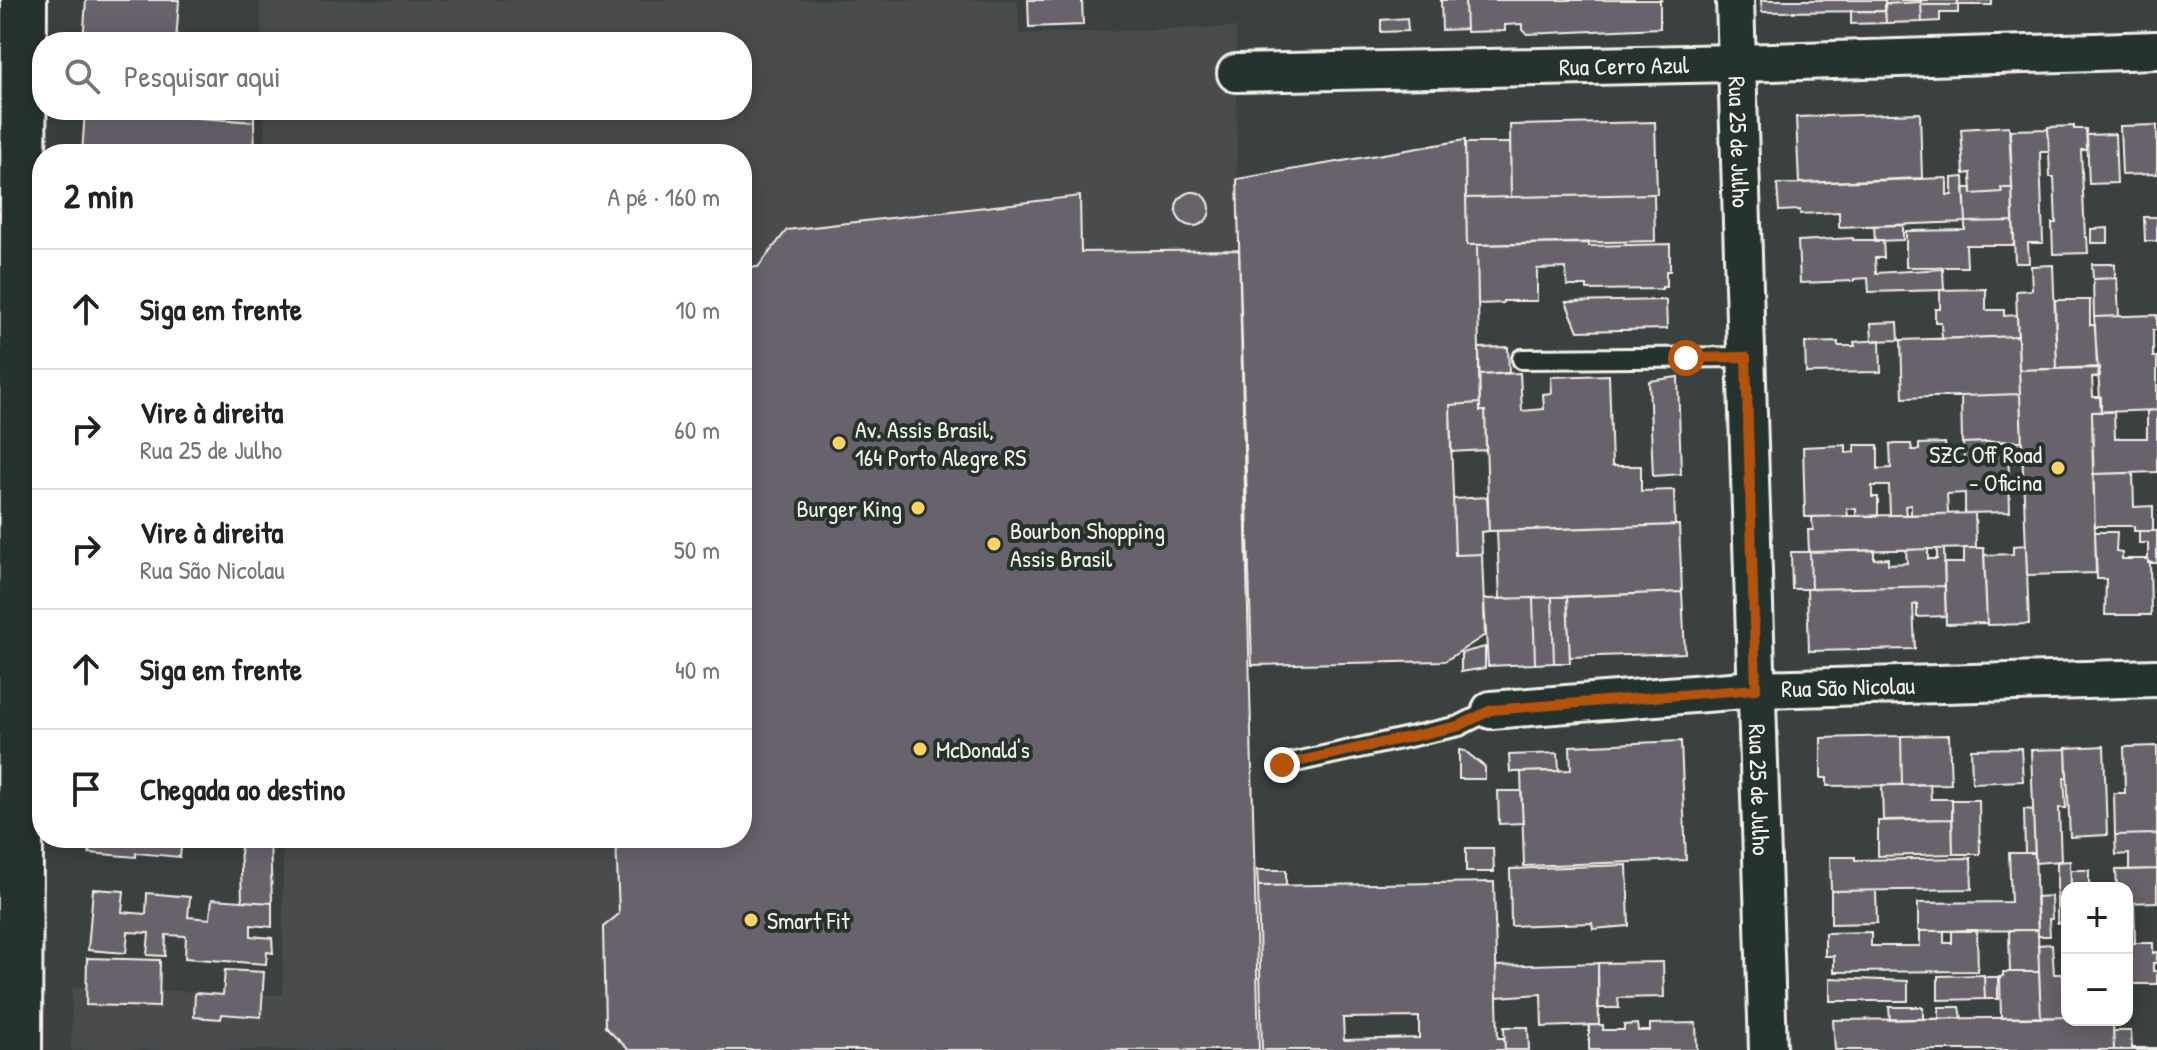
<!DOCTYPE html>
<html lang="pt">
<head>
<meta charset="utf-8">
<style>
  body { margin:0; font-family:"Patrick Hand",sans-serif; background:#f6f6f6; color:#222 }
  .controls { position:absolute; right:24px; bottom:24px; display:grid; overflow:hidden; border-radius:16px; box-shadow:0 4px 20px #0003 }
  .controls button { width:72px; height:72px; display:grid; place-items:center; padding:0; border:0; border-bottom:2px solid #e0e0e0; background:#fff; color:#222; font:40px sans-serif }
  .stop { position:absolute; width:24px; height:24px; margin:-18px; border:6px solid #b45309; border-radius:50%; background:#fff }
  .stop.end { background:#b45309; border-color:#fff; box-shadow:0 2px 8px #0008 }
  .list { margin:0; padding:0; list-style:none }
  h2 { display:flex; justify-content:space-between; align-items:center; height:104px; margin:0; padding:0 32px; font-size:34px }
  h2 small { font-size:26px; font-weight:400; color:#767676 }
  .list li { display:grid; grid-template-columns:52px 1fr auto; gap:24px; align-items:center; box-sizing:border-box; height:120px; padding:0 32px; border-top:2px solid #e0e0e0 }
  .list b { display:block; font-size:30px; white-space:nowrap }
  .list p { margin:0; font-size:26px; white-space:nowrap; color:#767676 }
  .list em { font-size:26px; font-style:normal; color:#767676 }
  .icon { flex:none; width:44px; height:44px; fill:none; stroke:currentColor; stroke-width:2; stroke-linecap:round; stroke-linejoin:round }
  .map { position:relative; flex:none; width:2157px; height:1050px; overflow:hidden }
  .search { position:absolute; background:#fff; box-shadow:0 4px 20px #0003; left:32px; top:32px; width:720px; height:88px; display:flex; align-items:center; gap:20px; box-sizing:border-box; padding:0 28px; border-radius:32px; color:#767676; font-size:30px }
  .panel { position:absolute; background:#fff; box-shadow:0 4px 20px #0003; left:32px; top:144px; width:720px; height:704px; border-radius:32px }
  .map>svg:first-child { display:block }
  .built { fill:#484b4d }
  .building { fill:#67626c; stroke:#f4f1e8; stroke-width:2; fill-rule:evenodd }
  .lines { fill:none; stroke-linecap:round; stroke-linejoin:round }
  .lane-casing { stroke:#f4f1e8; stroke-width:24 }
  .street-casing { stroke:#f4f1e8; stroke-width:42 }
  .secondary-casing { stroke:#f4f1e8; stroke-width:50 }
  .lane { stroke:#26332d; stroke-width:18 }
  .street { stroke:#26332d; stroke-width:36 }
  .secondary { stroke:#26332d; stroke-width:44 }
  .route { stroke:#b45309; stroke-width:10 }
  .poi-dot { fill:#ffd166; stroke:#26332d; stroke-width:3 }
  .labels { text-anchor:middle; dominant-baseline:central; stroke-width:8; stroke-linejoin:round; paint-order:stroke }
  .street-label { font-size:24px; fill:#f4f1e8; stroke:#26332d }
  .poi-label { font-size:24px; fill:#f4f1e8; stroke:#26332d; text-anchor:start }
</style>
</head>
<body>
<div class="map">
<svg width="2157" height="1050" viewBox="0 0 2157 1050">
  <rect width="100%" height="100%" fill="#3a4140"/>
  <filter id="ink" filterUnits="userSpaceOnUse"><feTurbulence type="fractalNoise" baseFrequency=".0125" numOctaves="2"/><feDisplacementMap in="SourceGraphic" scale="16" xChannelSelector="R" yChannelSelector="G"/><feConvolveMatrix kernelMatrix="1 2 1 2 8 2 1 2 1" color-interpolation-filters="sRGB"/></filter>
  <g filter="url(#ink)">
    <path class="built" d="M260 0H1018L1019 34 1236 27 1237 179 1259 1050H71L72 987 283 995V838H742V154H265L264 110H742V42H262Z"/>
    <path class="building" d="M86 0H179L176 42H148L149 37 122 35 121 42H83Z
      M1028 0H1082L1083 25 1029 27Z
      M1441 0H1465L1466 29 1442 30Z
      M1465 0H1663H1660V28L1527 34 1522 30V24L1505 25V31L1466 32Z
      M1761 0H1885V11L1762 12Z
      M1885 0H1921V2L1885 4Z
      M1921 0H1958V5H1921Z
      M1958 0H1992V5H1958Z
      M1921 2 1922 22 1886 23 1885 4Z
      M1921 5H1958V13H1940V21L1922 22Z
      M1851 11H1885L1886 23 1851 24Z
      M1407 18 1408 31 1381 32V20Z
      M85 110 254 122 255 154H82Z
      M181 110H254V122L181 116Z
      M1920 113 1922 178 1799 183 1796 117Z
      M1655 122 1657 194 1511 197 1510 125Z
      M2157 125V174L2122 175 2120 126Z
      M2009 126 2012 188H2001L2002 192 1972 194 1971 173 1964 174 1961 129Z
      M2074 126V129H2086L2087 150H2081L2085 237H2087L2088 253 2053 254 2052 223H2056L2054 177H2050L2048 127Z
      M2048 129 2049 152H2040L2043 243H2028L2029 263H2015L2010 130Z
      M2115 134 2117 183 2089 184 2087 135Z
      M1465 140 1467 245H1477L1480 403 1450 405 1455 555 1482 554 1485 635 1445 661 1252 665 1237 179Z
      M1465 143H1510L1511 197 1466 198Z
      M1964 177 1966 222 1839 227V212L1800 214V210L1779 211 1777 184 1947 178V195H1952V178Z
      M1964 188H1972V194L2002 192 2001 188H2012L2013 221 1966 222Z
      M1176 209a17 17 0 1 1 34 0a17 17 0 1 1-34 0Z
      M1654 194 1655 241 1467 245 1466 198Z
      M1080 196 1081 252 1239 250 1259 1050H629L605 1027 603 927 619 914 616 838H742V267H758L787 230Z
      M2144 217H2157V241H2145Z
      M2013 221 2014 245H1966L1967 267H1906V231L1965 230V222Z
      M1903 225V240L1875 241 1874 226Z
      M2108 228V243H2091V229Z
      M1853 238V240H1883L1884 258H1875L1876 273 1943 269 1944 290 1869 292 1868 278 1854 279V281L1800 283 1798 241Z
      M1589 243V246L1670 244V271H1666V287H1662V289L1587 290V286H1567L1566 268 1537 269V301H1503V303L1478 304 1477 245Z
      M2092 264H2115V278L2093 279Z
      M2053 265 2057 369 2019 370 2016 291 2032 290 2031 266Z
      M2117 278 2119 316 2094 317 2093 279Z
      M1986 289V310H2004V316L2017 315 2018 336 1942 339 1941 322H1935V309H1940V290Z
      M1666 300 1667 329 1578 331 1566 302Z
      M2055 300H2090V325H2095L2097 368 2057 369Z
      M2157 315V330H2153V357H2157V410L2101 412 2094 317Z
      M1898 322 1899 340 1872 341 1871 323Z
      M2018 336 2020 394 1903 398 1901 340Z
      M1880 340 1881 372 1806 373 1805 343 1838 342V346H1855L1854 342Z
      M1508 347 1509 373 1479 375V348Z
      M2099 367 2100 376 2092 377 2093 397H2101V412H2092L2096 573 2027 575 2019 370Z
      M1520 373 1522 411 1544 409 1543 394 1552 393 1551 377 1609 375 1612 466H1641V491L1674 490 1675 525 1489 531 1485 411H1480L1479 375Z
      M1678 377 1681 474 1653 476 1649 381Z
      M2020 394 2022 441 1962 443 1961 396Z
      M1480 403V411H1485L1486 450 1451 452 1450 405Z
      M2157 410V472L2093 474 2092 412 2114 411 2115 438H2147V411Z
      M2008 441H2022L2023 463H2008Z
      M2008 441 2010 512 1965 513V493L1947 494 1948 514 1911 515V505L1905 506 1906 515H1890L1889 486H1872V497H1878V516H1856V508L1847 509 1848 516 1805 517 1803 447 1846 445V453L1855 452V445H1878V469L1891 468 1890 444H1911L1912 450H1919V444L1945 443 1946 463 1964 462 1963 443Z
      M2133 473 2134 507 2153 506V531H2134V526H2095L2093 474Z
      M1487 497 1489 531 1481 532 1482 554 1455 555 1453 499Z
      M1975 513 1976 548 1809 552 1808 530H1813L1812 517Z
      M1679 525 1682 592 1500 599 1497 531Z
      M2139 531H2157V563H2148V543H2139Z
      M2095 532H2117L2116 551 2122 552V559H2148L2150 563 2151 615H2105L2106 579H2097Z
      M2026 545 2029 624 1987 625 1984 555 2013 554V546Z
      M1964 548H1984L1987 623 1946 624 1944 563H1964Z
      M1928 549V559H1937V549H1944L1945 586 1811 589 1810 552 1874 550V559L1888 558V564L1907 563 1906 550Z
      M1791 552H1810L1811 589H1792Z
      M1945 586 1946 616 1917 617V604L1913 605 1915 649 1809 651 1807 589Z
      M1682 592 1685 653 1570 657 1567 597Z
      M1552 597 1554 663 1535 664 1533 598Z
      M1552 597H1567L1570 663H1554Z
      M1533 598 1535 664 1488 666 1484 599Z
      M1485 647V668L1461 672V653Z
      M1949 735 1951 784 1902 785 1901 736Z
      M1901 736 1902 785 1827 786V778H1821V738Z
      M1681 741 1686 860 1524 866 1521 772 1571 770 1570 746Z
      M2104 746 2107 835 2070 837 2066 748Z
      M2157 746V834L2115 835 2114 793H2125L2124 747Z
      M2021 748 2023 781 1972 783 1971 749Z
      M2066 749 2067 778H2064L2066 808H2059L2061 861 2035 863 2031 750Z
      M1459 750 1465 751 1485 767V779H1459Z
      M1558 753 1559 771 1510 772 1509 755Z
      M1930 784 1931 799H1952V819L1883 820 1882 785Z
      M1498 791H1521L1523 823 1499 824Z
      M1952 800H1979L1980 854H1953Z
      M2024 809 2033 810 2035 853H2025Z
      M1952 819 1953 854 1878 856V821Z
      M2157 834V869L2129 870V854L2116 855 2115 835Z
      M86 838H182L180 857 136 853V857L89 853 90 848 87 847Z
      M240 838H270L272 903 242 901Z
      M1466 848H1493L1494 872H1466Z
      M2009 853H2035L2038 930 1918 931V903L2011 902Z
      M1830 857H1855V860L1971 858 1972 889 1831 891Z
      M2070 861 2071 888H2067V923H2057V862Z
      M1627 865 1629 926 1593 929 1592 923 1511 926 1510 869Z
      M2157 869V902L2127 903V888H2117L2116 870Z
      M1257 870H1286V886H1258Z
      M2071 870H2089V888H2071Z
      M1494 882 1498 1038H1504L1505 1050H1262L1258 886ZM1419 1017V1038L1344 1040 1343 1018Z
      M93 889 124 891 122 912 146 914 147 893 190 897 188 917 210 919 212 899 272 903V927L251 925V936L272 938 273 953 267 952 266 964 185 958 186 936 166 935 165 956 147 955 149 933 128 932 126 953 88 950Z
      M1831 891H1876L1877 923 1831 924Z
      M2051 896 2052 919H2049L2050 936H2038L2036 897Z
      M2127 903H2134L2135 943H2127Z
      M1977 930 1978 971 1834 972V956H1825V933L1871 932V946H1920V931H1944V943H1952V931Z
      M2009 930H2038L2039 972H2010Z
      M2127 943H2153V953L2157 952V963H2153V971H2157V984H2127Z
      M2052 944 2054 974H2063L2064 989H2067V1017L2041 1018 2038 945Z
      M87 958 160 960 159 1007 86 1005Z
      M1663 962 1664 997 1618 998 1619 1008H1598V963Z
      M1598 963 1599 1025 1542 1027 1541 994 1497 997 1496 966Z
      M225 970 264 972 261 1017 222 1014 221 1019 194 1017 195 993 223 995Z
      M2003 972H2039L2041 1018H2001L2000 977 2003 976Z
      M1984 975 1985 999 1938 1000V976Z
      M1984 977H1998V999H1985Z
      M1830 978 1908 981V1001H1830Z
      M1889 1007H1923V1019L1890 1020Z
      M1939 1007H1960L1962 1018 1939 1019Z
      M2067 1017V1020H2113L2114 1050H1835L1833 1020Z
      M1696 1023 1697 1050H1589V1025H1603V1030H1624V1025L1637 1024 1638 1031H1650V1024Z
      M1504 1027H1528L1529 1050H1505Z
      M2113 1031H2131L2132 1048H2157V1050H2114Z"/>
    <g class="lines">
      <g class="lane-casing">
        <path id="lane" d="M1522 359 1746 357
          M1282 765 1459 726 1491 710"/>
      </g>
      <g class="street-casing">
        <g id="street">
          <path id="s1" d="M1735 0 1768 1050"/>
          <path id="s2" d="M1236 73 1737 63 2157 50"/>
          <path id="s3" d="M1491 710 1756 689 2157 678"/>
        </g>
      </g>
      <g class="secondary-casing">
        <path id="secondary" d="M19 1050 24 0"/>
      </g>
      <use href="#lane" class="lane"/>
      <use href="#street" class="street"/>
      <use href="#secondary" class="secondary"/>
    </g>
  </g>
  <g class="lines" filter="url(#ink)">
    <path class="route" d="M1282 765 1459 726 1491 710 1756 689 1746 357 1686 358"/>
  </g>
  <g class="poi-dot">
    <circle cx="839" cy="443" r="8"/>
    <circle cx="2058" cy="468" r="8"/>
    <circle cx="918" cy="508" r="8"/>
    <circle cx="994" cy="544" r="8"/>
    <circle cx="920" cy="749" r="8"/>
    <circle cx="751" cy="920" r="8"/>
  </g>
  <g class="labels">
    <g class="street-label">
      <text stroke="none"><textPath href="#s2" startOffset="388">Rua Cerro Azul</textPath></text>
      <text stroke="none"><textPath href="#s1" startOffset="142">Rua 25 de Julho</textPath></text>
      <text stroke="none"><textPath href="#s3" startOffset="358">Rua São Nicolau</textPath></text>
      <text stroke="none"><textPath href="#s1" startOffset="790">Rua 25 de Julho</textPath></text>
    </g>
    <g class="poi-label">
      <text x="855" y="429">Av. Assis Brasil,<tspan x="855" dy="28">164 Porto Alegre RS</tspan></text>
      <text x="2042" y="454" text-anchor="end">SZC Off Road<tspan x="2042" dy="28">- Oficina</tspan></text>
      <text x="902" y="508" text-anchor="end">Burger King</text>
      <text x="1010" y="530">Bourbon Shopping<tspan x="1010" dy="28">Assis Brasil</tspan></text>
      <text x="936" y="749">McDonald's</text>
      <text x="767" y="920">Smart Fit</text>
    </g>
  </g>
</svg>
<div class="controls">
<button>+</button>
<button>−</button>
</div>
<div class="stop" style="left:1686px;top:358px"></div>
<div class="stop end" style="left:1282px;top:765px"></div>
<div class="search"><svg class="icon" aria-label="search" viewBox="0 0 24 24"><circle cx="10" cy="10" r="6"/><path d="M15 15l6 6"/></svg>Pesquisar aqui</div>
<section class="panel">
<h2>2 min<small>A pé · 160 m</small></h2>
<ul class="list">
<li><svg class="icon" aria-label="ahead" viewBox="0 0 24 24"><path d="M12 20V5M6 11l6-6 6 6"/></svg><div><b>Siga em frente</b></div><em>10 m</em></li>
<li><svg class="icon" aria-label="right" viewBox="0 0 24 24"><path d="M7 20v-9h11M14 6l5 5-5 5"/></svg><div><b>Vire à direita</b><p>Rua 25 de Julho</p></div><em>60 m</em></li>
<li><svg class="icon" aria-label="right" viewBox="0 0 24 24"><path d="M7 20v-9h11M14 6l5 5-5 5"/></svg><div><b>Vire à direita</b><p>Rua São Nicolau</p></div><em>50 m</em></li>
<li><svg class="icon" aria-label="ahead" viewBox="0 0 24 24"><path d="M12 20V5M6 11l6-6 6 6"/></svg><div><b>Siga em frente</b></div><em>40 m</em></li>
<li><svg class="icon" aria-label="arrive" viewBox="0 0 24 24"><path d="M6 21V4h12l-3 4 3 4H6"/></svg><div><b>Chegada ao destino</b></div></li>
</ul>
</section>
</div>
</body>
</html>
